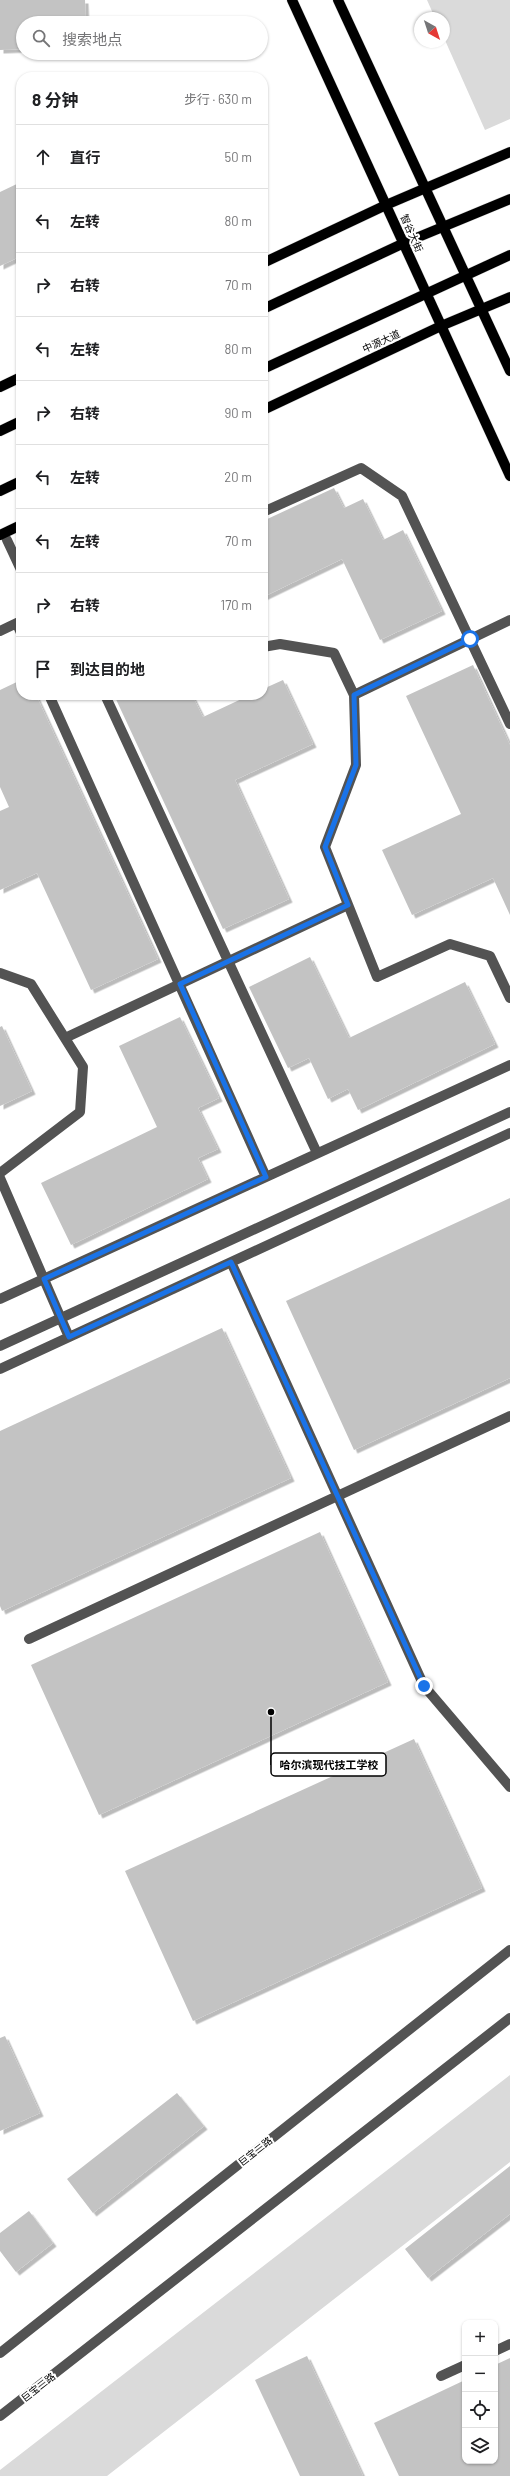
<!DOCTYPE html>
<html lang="zh">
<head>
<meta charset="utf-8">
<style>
  body { margin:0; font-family:Barlow,"Noto Sans SC",sans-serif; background:#f6f6f6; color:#202124 }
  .controls { position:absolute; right:12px; bottom:12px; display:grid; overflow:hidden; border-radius:8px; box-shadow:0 1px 3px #0004 }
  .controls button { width:36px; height:36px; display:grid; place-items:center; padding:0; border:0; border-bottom:1px solid #e0e0e0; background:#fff; color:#202124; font:20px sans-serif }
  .compass { position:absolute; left:414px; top:12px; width:36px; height:36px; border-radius:50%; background:#fff; box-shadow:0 1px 3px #0004; rotate:141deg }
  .stop { position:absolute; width:12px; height:12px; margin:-9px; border:3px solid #1a73e8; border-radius:50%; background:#fff }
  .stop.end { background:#1a73e8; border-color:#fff; box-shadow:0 1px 4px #0008 }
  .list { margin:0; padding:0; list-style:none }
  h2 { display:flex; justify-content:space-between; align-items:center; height:52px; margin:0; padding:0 16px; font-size:17px }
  h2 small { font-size:13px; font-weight:400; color:#757577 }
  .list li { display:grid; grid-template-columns:26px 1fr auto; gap:12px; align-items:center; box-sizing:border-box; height:64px; padding:0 16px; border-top:1px solid #e0e0e0 }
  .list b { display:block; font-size:15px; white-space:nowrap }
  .list em { font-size:13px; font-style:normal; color:#757577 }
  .icon { flex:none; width:22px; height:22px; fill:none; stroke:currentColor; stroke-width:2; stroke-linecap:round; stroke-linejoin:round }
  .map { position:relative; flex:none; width:510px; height:2476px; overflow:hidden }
  .search { position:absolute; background:#fff; box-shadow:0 1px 3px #0004; left:16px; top:16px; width:252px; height:44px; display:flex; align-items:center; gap:10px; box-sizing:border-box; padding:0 14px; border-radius:22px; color:#757577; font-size:15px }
  .panel { position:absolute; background:#fff; box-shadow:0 1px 3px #0004; left:16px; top:72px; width:252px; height:628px; border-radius:16px }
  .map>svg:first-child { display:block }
  .green { fill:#dadada }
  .building { fill:#c3c3c3; filter:url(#shadow) }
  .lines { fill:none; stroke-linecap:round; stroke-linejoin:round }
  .major-casing { stroke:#dbdbdb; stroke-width:11 }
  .minor { stroke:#535353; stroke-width:10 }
  .major { stroke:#000; stroke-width:10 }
  .route { stroke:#1a73e8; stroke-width:5 }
  .labels { text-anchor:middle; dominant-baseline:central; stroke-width:4; stroke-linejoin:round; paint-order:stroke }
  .street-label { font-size:10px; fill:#000; stroke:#fff }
  .leader { fill:none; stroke:#000; stroke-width:1.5 }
  .callout-dot { fill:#000; stroke:#fff; stroke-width:1.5 }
  .callout { fill:#fff; stroke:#000; stroke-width:1.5 }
  .callout-label { font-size:11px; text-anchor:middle; font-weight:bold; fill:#000 }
</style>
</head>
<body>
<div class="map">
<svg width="510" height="2476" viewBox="0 0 510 2476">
  <defs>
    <filter id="shadow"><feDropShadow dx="3.5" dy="3.5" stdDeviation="0" flood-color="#0004"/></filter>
  </defs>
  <rect width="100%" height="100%" fill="#fff"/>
  <path class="green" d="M427 0H510V119L485 130 444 38V18H435Z
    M510 2075V2162L107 2476H0V2470Z"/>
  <path class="building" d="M0 0H85L86 23H23V49L0 50Z
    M21 182V256L0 266V192Z
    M334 488 344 508 363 499 383 540 403 530 442 611 380 640 342 559 263 597V521Z
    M473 665 510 745V915L493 878 412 915 382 850 461 814 406 696Z
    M21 680V695H36L158 959 91 990 37 873 0 890V811L9 807 0 787V690Z
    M283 680 313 744 235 780 289 899 223 929 114 695H192L203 717 250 695H263V689Z
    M310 957 349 1038 465 982 495 1044 358 1110 348 1089 328 1099 309 1058 288 1068 249 987Z
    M180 1017 219 1098 198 1108 218 1149 198 1158 208 1179 71 1245 41 1183 157 1127 119 1046Z
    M2 1026 32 1091 0 1106V1027Z
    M510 1198V1378L354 1450 286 1301Z
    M222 1328 291 1478 2 1611 0 1606V1431Z
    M320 1532 388 1682 99 1815 31 1665Z
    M414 1739 482 1888 193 2021 125 1871Z
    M5 2036 40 2113 0 2131V2038Z
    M177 2093 204 2126 93 2213 67 2179Z
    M510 2166V2214L428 2278 405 2249Z
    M29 2211 53 2243 16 2272 0 2251V2233Z
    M307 2356 363 2476H300L255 2380Z
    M510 2358V2476H399L374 2423 465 2380V2461H495V2365Z"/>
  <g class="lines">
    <g class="major-casing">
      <path id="major" d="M292 0 510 476
        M338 0 510 371
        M263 263 386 205 510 152
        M263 309 404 243 510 199
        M263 369 510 255
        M0 387 21 377
        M263 410 441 326 510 297
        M0 431 21 421
        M0 491 21 481
        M0 535 21 525"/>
    </g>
    <path class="minor" d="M263 512 361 468 402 496 510 724
      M7 540 21 570
      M17 624 21 633
      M0 631 21 621
      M263 647 280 644 334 653 354 695 356 765 325 847 377 977 450 944 490 956 510 998
      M49 695 266 1177
      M105 695 317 1153
      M354 695 510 620
      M0 973 31 984 83 1067 80 1112 0 1173
      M65 1038 348 905
      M0 1178 69 1337
      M231 1262 424 1686 510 1787
      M0 1299 510 1065
      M0 1346 510 1112
      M0 1369 510 1133
      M29 1639 510 1416
      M495 2351 510 2344
      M0 2353 510 1950
      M441 2376 465 2365
      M0 2416 510 2018"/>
    <use href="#major" class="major"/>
  </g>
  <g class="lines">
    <path class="route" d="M424 1686 231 1262 69 1337 44 1279 266 1177 180 984 348 905 325 847 356 765 354 695 470 639"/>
  </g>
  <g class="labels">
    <g class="street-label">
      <text transform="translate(412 233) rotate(66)">智谷大街</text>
      <text transform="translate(381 341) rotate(-25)">中源大道</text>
      <text transform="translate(255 2151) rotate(-38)">巨宝二路</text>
      <text transform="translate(38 2387) rotate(-38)">巨宝二路</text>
    </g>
  </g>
  <path class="leader" d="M271 1712L271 1765"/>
  <circle class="callout-dot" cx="271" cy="1712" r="4"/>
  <rect class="callout" x="271" y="1753" width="115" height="23" rx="4"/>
  <g class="callout-label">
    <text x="329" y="1769">哈尔滨现代技工学校</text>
  </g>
</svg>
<div class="controls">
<button>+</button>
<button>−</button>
<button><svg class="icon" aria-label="locate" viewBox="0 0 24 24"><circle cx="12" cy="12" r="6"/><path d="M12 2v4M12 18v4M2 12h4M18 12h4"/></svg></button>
<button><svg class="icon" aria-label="layers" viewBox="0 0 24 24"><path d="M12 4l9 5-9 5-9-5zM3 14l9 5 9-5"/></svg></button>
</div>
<svg class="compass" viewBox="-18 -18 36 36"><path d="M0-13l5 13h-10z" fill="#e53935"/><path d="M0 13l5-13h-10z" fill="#757577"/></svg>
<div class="stop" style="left:470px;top:639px"></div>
<div class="stop end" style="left:424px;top:1686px"></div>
<div class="search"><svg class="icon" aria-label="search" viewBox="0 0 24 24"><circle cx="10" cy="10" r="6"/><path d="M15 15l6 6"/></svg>搜索地点</div>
<section class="panel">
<h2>8 分钟<small>步行 · 630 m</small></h2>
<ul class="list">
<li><svg class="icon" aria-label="ahead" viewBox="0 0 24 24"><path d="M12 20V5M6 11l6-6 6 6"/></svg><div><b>直行</b></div><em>50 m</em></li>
<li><svg class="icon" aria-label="left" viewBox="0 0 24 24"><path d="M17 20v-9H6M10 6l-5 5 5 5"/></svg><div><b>左转</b></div><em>80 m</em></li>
<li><svg class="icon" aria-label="right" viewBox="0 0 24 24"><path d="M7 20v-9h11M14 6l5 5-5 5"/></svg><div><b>右转</b></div><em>70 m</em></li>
<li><svg class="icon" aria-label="left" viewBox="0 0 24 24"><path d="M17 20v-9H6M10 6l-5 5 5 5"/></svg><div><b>左转</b></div><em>80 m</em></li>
<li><svg class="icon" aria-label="right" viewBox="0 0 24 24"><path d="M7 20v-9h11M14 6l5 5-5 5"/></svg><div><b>右转</b></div><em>90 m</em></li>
<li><svg class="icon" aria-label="left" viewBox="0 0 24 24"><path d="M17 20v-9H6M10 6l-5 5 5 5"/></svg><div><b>左转</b></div><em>20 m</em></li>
<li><svg class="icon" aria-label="left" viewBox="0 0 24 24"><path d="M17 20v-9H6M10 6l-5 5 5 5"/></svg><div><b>左转</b></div><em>70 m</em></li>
<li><svg class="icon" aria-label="right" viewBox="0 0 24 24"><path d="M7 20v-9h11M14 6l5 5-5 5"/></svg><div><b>右转</b></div><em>170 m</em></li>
<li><svg class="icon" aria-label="arrive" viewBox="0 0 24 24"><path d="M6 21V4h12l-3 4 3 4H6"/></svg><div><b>到达目的地</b></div></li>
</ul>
</section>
</div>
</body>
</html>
